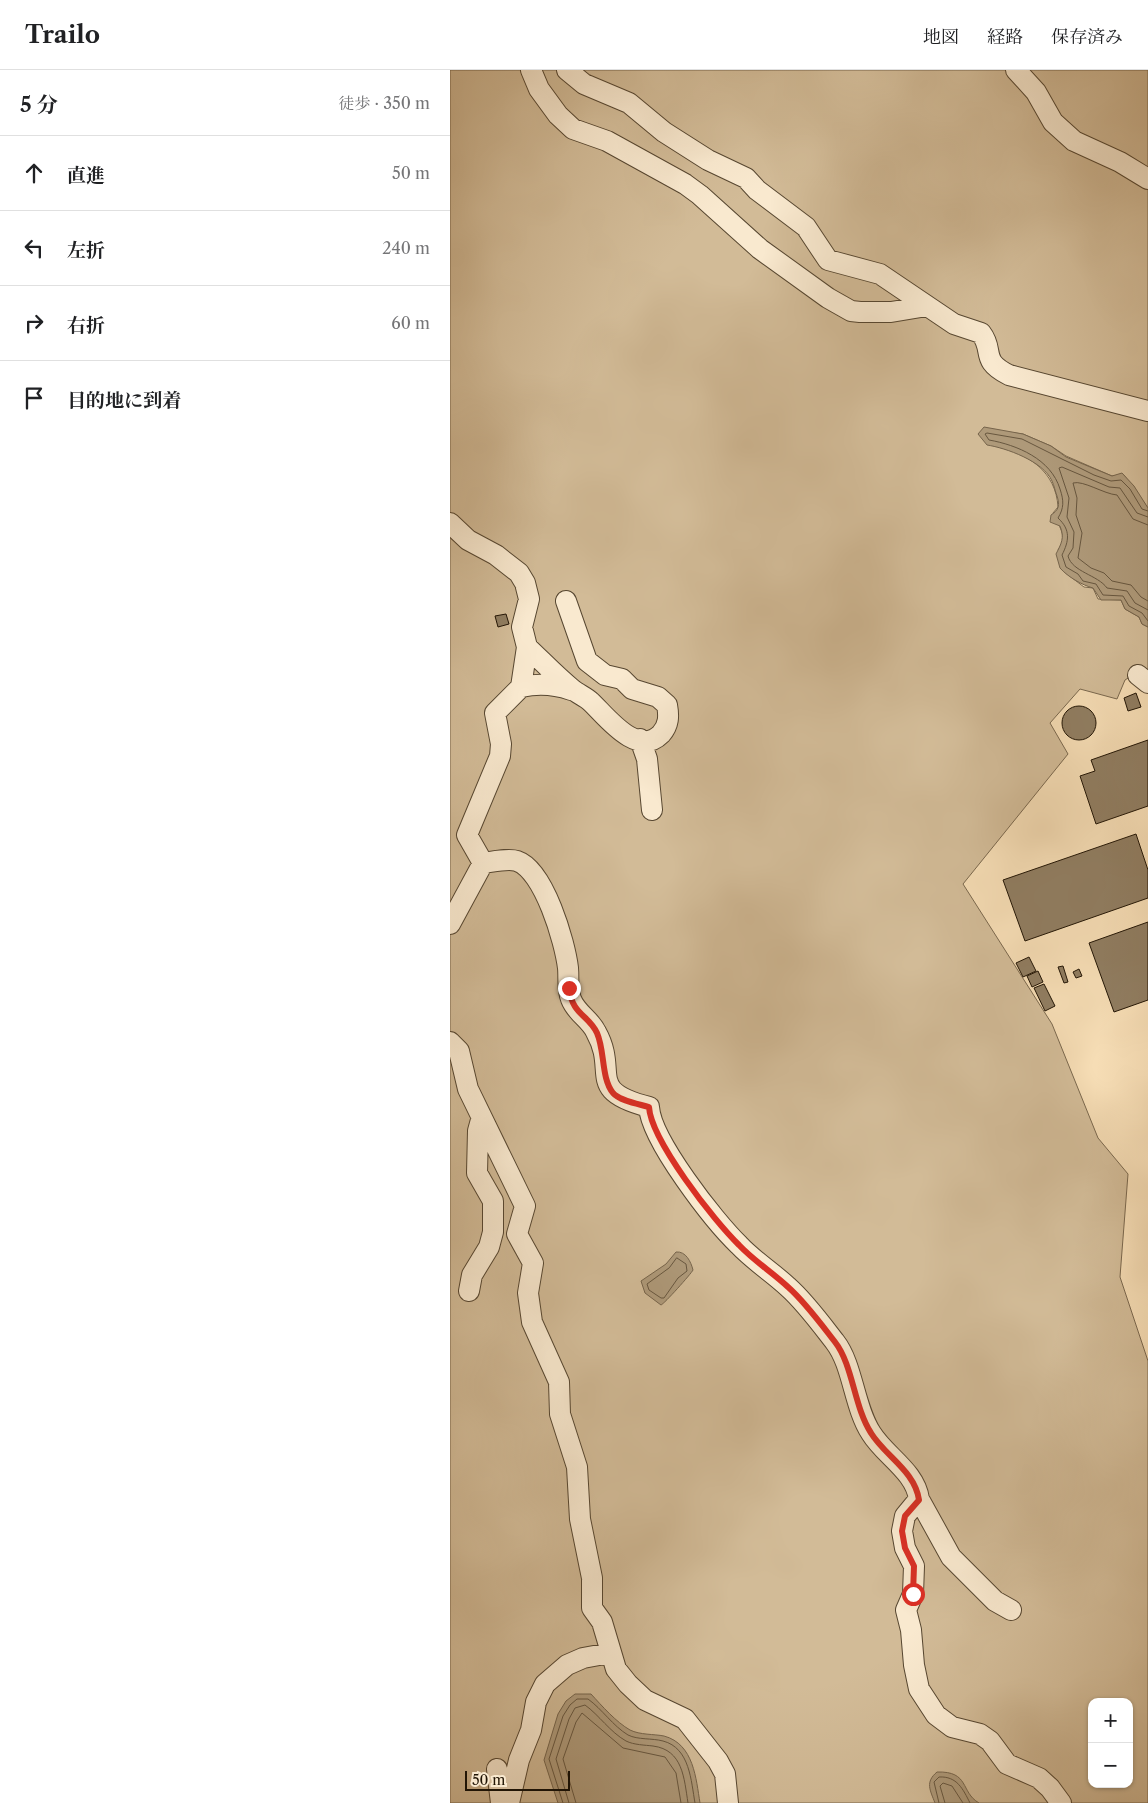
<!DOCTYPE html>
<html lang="ja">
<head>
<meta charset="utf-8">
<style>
  body { margin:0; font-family:"Libre Caslon Text","Noto Serif JP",serif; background:#f6f6f6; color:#202124 }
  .controls { position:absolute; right:15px; bottom:15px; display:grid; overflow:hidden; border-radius:10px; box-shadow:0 1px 4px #0004 }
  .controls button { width:45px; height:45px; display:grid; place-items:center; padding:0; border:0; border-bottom:1px solid #e0e0e0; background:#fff; color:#202124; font:25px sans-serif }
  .scale { position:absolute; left:15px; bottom:12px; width:105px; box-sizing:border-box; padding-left:5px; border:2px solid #221505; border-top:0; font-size:14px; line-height:18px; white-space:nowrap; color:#221505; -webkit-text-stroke:4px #f9e9cf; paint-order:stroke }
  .stop { position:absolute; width:15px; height:15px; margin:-11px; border:4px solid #d93025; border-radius:50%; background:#fff }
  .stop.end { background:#d93025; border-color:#fff; box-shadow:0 1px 5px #0008 }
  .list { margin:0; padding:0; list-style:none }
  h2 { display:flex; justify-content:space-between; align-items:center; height:65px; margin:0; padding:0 20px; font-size:21px }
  h2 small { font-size:16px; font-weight:400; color:#757577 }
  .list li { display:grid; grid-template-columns:32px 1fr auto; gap:15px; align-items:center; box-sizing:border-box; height:75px; padding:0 20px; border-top:1px solid #e0e0e0 }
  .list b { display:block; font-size:19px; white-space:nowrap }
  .list em { font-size:16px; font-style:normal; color:#757577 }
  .icon { flex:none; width:28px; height:28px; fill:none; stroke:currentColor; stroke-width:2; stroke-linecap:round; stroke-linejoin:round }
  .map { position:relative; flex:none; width:698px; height:1733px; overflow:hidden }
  header { display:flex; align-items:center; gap:30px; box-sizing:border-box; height:70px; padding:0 25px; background:#fff; border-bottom:1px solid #e0e0e0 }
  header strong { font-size:24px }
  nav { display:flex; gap:28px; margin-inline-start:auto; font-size:18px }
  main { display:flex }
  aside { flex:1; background:#fff }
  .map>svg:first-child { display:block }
  .green { fill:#d2bb97; stroke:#7a684e; fill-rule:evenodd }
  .water { fill:#ae9979; stroke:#76644b }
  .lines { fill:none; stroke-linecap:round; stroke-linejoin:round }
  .shore { stroke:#68573f; stroke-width:1 }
  .building { fill:#907d61; stroke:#221505 }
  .minor-casing { stroke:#574731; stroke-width:22 }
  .minor { stroke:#f9e9cf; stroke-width:20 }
  .route { stroke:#d93025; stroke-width:6 }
</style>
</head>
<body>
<header>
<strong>Trailo</strong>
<nav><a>地図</a><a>経路</a><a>保存済み</a></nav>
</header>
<main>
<aside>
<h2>5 分<small>徒歩 · 350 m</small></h2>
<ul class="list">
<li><svg class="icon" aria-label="ahead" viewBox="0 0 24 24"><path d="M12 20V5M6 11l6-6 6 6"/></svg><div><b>直進</b></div><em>50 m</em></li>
<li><svg class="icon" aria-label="left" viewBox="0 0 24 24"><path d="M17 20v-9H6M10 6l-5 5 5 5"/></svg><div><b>左折</b></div><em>240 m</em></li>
<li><svg class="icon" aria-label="right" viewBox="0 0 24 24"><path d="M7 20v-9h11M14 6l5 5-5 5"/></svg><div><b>右折</b></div><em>60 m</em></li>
<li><svg class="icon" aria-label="arrive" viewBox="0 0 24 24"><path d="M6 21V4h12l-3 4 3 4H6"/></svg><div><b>目的地に到着</b></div></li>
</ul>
</aside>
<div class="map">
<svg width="698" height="1733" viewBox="0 0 698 1733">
  <rect width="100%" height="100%" fill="#f6ddb5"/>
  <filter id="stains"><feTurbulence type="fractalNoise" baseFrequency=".004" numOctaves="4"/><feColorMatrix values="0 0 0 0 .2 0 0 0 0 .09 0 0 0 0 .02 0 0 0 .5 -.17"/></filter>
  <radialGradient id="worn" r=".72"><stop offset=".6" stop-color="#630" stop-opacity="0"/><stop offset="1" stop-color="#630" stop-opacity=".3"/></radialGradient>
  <path class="green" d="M0 0H698V438L674 405 662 406 616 386 601 376 573 364 565 363 548 377C579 384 606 402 608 437L603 443C608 456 619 466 608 480L613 501 634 517 643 518 648 529 671 530 675 539 689 547 692 554 698 557V600L694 598 675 610 667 629 630 619 600 653 618 684 513 814 602 954 648 1068 678 1104 670 1207 698 1291V1733H0ZM642 1632H679V1714H642Z"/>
  <path class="water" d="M534 357 573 364 601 376 616 387 662 406 672 403 684 416 698 438V557L692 554 689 547 675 539 671 530H651L643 518C632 515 618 507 610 498L606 484C611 474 615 468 610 456L600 452 601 445C609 440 610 435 607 426 605 421 604 415 602 411 593 391 556 378 537 375L528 364Z
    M226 1182C236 1181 241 1192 243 1200 241 1204 214 1234 211 1235L195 1223 191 1211 216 1194Z
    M125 1624H141C152 1636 166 1652 180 1660 190 1665 204 1664 214 1666 244 1674 246 1709 250 1733H108L94 1690 108 1644 116 1631Z
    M487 1702C520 1701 510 1722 529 1733H485C480 1720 475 1712 487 1702Z"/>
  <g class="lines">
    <path class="shore" d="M698 441 692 439 680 419 671 410 661 411 644 405 572 369 537 363 535 364 539 370C567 375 601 389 610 419 614 431 614 438 608 448 621 460 619 471 612 485L616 497 628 504 633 511 646 514 653 525 673 526 679 536 692 543 698 551
      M698 447 687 443 670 418 659 417 612 397 609 398 619 428 617 447 624 462 623 478 618 486C622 502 648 505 657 518L677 521 685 533 698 540
      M698 455 683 449 667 425C654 424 633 410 623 413L627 428 626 445 632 463 628 488 641 498 654 503 662 511 681 515 691 527 698 531
      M227 1188 236 1194 237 1201 228 1208 214 1228H211L199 1220 197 1214 219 1198Z
      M113 1733 99 1689 113 1646 120 1635 127 1629H138C152 1639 163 1656 178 1665 188 1670 202 1668 213 1671 240 1678 241 1711 245 1733
      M119 1733 106 1689 119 1649 125 1638 135 1635C149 1645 160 1662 176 1671 184 1675 195 1675 203 1676 233 1680 234 1708 238 1733
      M126 1733 113 1689 126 1652 132 1643 173 1678 215 1687 226 1703 231 1733
      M489 1733 484 1712 489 1707C507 1706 513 1719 520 1733
      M495 1733 490 1716 493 1713 502 1716 513 1733"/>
  </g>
  <path class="building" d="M56 544 59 554 48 557 45 546Z
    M686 623 691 637 678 641 674 628Z
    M612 653a17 17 0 1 1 34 0a17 17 0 1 1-34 0Z
    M698 670V736L646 754 630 706 645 701 641 690Z
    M686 764 698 800V828L575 871 553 810Z
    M698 852V930L664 942 639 873Z
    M579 887 586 901 573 907 566 893Z
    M613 896 618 912 614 913 608 897Z
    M629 899 632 906 626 908 623 902Z
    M588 901 593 912 582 917 577 906Z
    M594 914 605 936 595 941 584 918Z"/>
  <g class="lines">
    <g class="minor-casing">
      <path id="minor" d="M81 0 89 19 108 45 123 59 157 71 235 114 250 125 310 179 378 228 401 241 410 242H441L477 236
        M117 0 134 14 179 33 214 62 258 90 296 108 307 120 356 157 378 190 430 204 504 254 531 263C545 281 529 290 559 305L698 341
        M566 0 586 22 603 52 624 71 670 92 698 109
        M0 453 18 470 46 485 69 503 75 513 79 529 72 557 77 577 71 617 45 643 51 674 50 686 17 765 33 793C42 792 58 788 67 791 94 800 115 872 118 898 119 908 117 919 121 929 126 943 140 949 146 962 169 1003 134 1020 199 1037 201 1070 264 1151 289 1175 304 1191 322 1202 338 1217 355 1232 371 1254 385 1272 403 1295 404 1337 421 1363 435 1386 465 1401 469 1429L455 1446 452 1461 455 1478 464 1496 463 1524 456 1540 461 1560 464 1595 469 1619 486 1645 502 1657 530 1664 540 1671 557 1694 589 1708 600 1718 611 1733
        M77 577C92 591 106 606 122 619 128 624 136 627 141 632 156 646 187 688 211 664 219 655 219 646 217 635L208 627 182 619 172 609 155 605 137 591 116 531
        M688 605 698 613
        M71 617C89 613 104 614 121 620
        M190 669 197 689 202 740
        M0 854 33 793
        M0 972 9 981 18 1019 75 1136 67 1164 83 1193 78 1223 82 1252 109 1312 110 1344 127 1397 130 1449 142 1508V1538L152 1552 166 1599 178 1614 195 1630 235 1649 268 1691 275 1704 278 1733
        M19 1221 22 1205 39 1177 43 1162V1131L27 1103 28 1061 31 1050
        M469 1429 501 1487 545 1531 561 1540
        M47 1699 51 1733
        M59 1733 69 1690 81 1660 86 1632 95 1614 117 1595 133 1588 160 1583"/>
    </g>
    <use href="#minor" class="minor"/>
  </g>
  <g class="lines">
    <path class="route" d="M119 918C122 945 139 945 147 963 155 981 151 1008 163 1023 170 1031 189 1034 199 1037 201 1070 264 1151 289 1175 304 1191 322 1202 338 1217 355 1232 371 1254 385 1272 403 1295 404 1337 421 1363 435 1386 465 1401 469 1430L455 1446 452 1461 455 1478 464 1496 463 1524"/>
  </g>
  <rect width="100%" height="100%" filter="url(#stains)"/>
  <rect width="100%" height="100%" fill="url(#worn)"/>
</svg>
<div class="controls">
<button>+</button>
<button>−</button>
</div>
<div class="scale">50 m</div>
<div class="stop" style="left:463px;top:1524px"></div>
<div class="stop end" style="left:119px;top:918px"></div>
</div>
</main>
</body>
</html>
